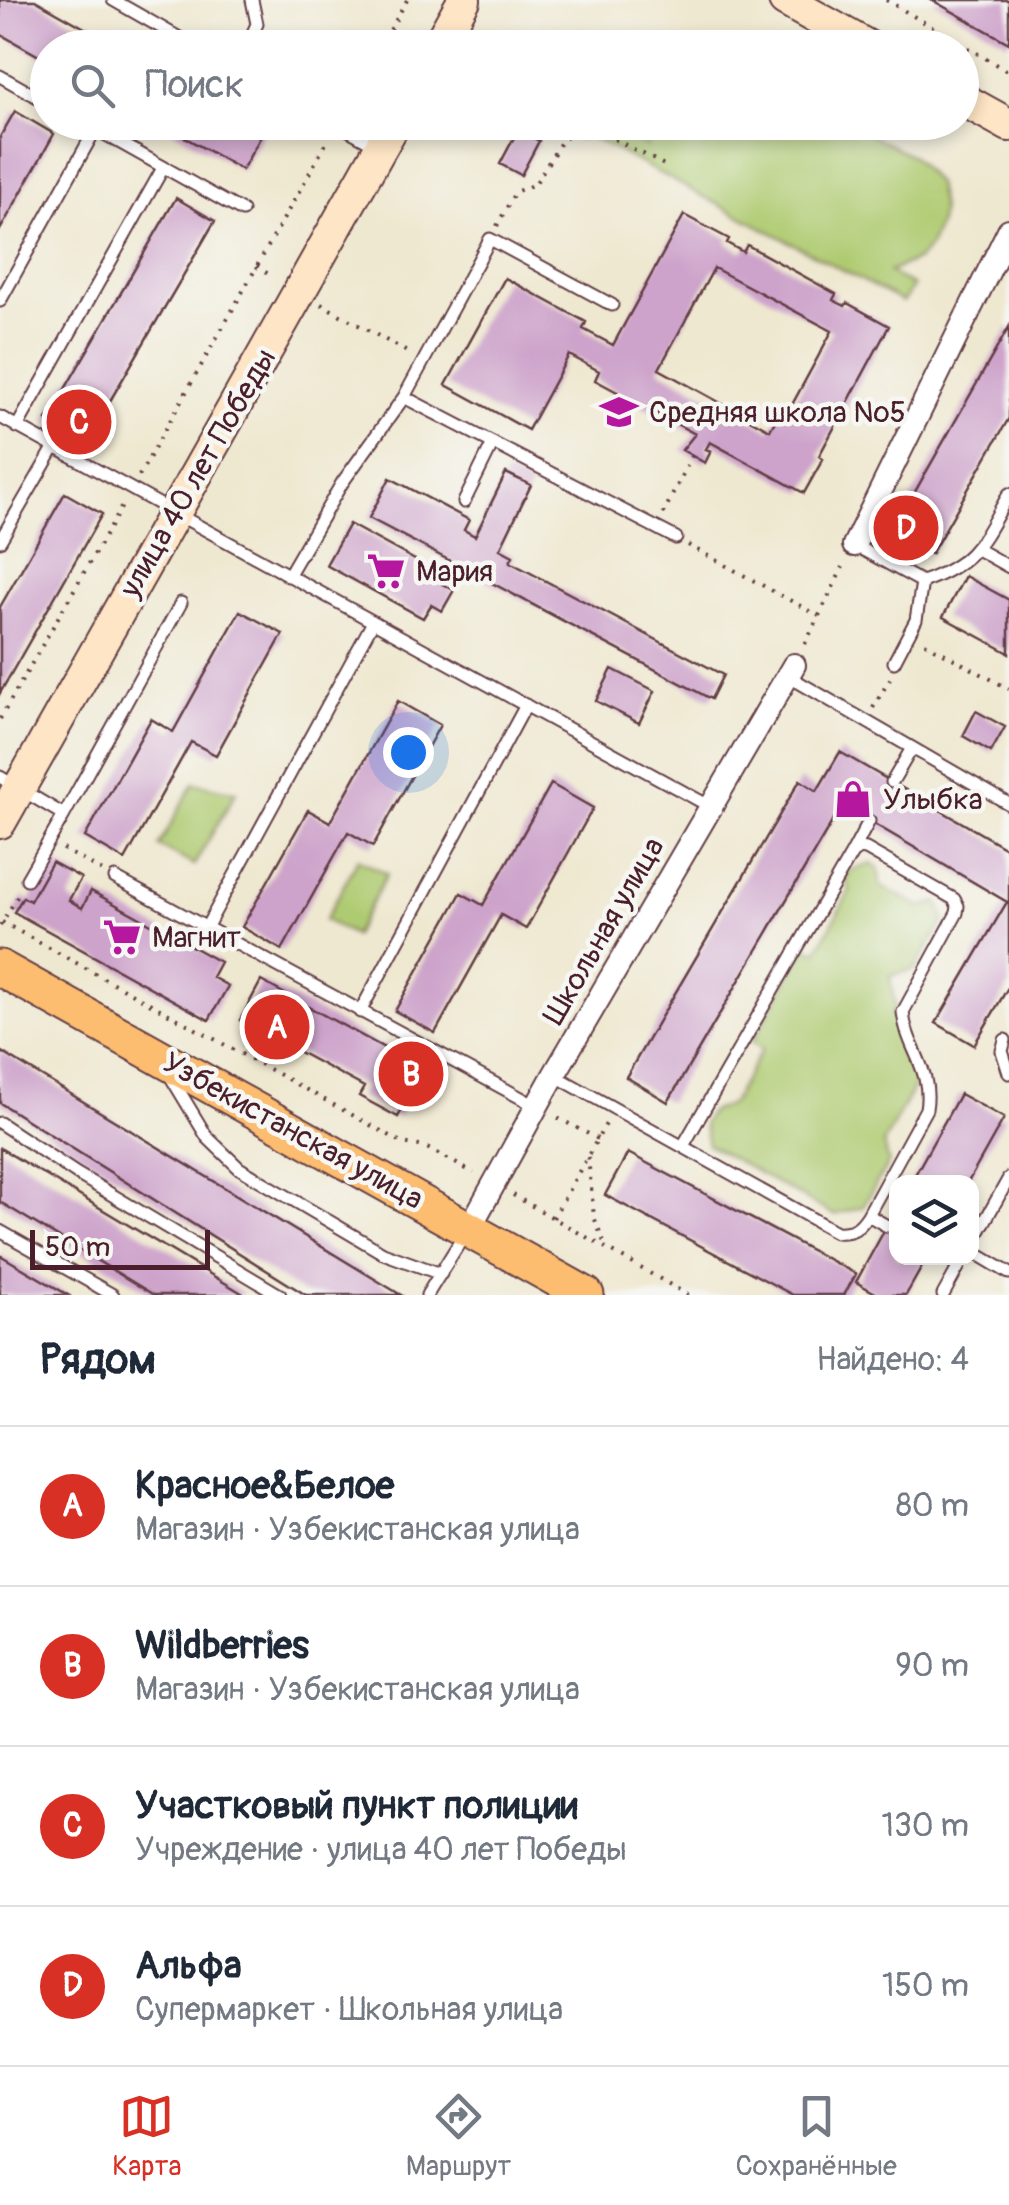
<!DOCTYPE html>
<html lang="ru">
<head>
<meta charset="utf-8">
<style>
  body { margin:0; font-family:Pangolin,sans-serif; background:#f6f6f7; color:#1f2937 }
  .controls { position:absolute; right:30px; bottom:30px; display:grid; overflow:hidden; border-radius:20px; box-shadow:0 5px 15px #0003 }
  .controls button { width:90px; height:90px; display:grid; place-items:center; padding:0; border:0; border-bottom:2px solid #e0e1e3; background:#fff; color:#1f2937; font:50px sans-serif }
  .scale { position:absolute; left:30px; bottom:25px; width:180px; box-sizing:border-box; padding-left:10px; border:5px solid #4a1f2b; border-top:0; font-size:28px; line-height:35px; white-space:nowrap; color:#4a1f2b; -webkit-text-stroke:8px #f6f6f2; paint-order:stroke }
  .you { position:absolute; left:408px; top:752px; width:35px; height:35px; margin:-25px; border:8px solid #fff; border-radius:50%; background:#1a73e8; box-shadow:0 0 0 15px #1a73e833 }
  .badge { display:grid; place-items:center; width:65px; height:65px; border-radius:50%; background:#d93025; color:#fff; font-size:32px; font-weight:700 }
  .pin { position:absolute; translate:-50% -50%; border:5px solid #fff; box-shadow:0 2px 10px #0006 }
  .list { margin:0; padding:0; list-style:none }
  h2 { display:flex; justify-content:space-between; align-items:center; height:130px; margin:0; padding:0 40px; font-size:42px }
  h2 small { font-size:32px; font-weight:400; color:#747a83 }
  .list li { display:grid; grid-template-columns:65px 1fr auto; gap:30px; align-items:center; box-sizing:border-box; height:160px; padding:0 40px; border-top:2px solid #e0e1e3 }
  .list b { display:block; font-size:38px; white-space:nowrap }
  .list p { margin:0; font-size:32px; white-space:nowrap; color:#747a83 }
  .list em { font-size:32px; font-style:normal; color:#747a83 }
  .icon { flex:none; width:55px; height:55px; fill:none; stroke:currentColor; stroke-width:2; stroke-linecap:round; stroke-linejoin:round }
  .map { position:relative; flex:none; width:1009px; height:1295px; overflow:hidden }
  .search { position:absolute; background:#fff; box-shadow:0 5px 15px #0003; left:30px; right:30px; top:30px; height:110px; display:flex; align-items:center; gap:25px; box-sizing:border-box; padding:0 35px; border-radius:55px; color:#747a83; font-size:38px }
  .sheet { height:770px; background:#fff }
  nav { display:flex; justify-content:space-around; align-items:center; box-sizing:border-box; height:140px; border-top:2px solid #e0e1e3; background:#fff; font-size:28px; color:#747a83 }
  nav a { display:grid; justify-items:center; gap:5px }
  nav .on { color:#d93025 }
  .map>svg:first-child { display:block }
  .green { fill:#afcb71; stroke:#7c754e; stroke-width:2.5 }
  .building { fill:#cda3cb; fill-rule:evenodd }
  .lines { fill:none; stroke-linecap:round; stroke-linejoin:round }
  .lane-casing { stroke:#633d44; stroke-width:15 }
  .street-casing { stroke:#633d44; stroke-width:26 }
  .secondary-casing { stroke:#633d44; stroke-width:36 }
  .primary-casing { stroke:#633d44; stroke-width:39 }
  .path { stroke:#633d44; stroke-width:4; stroke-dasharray:2.5 8; stroke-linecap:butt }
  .lane { stroke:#fff; stroke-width:11 }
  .street { stroke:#fff; stroke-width:22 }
  .secondary { stroke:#fee5c5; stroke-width:32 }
  .primary { stroke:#fcbd6f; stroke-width:35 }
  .labels { text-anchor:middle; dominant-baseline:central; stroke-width:9; stroke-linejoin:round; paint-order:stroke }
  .poi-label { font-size:30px; fill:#4a1f2b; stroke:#f6f6f2; text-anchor:start }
  .street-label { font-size:30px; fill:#4a1f2b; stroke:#f6f6f2 }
</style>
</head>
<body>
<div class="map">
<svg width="1009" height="1295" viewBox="0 0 1009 1295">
  <rect width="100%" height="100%" fill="#f6f6f2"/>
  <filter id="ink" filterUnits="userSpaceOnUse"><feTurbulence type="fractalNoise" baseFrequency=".01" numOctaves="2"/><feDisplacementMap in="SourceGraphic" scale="20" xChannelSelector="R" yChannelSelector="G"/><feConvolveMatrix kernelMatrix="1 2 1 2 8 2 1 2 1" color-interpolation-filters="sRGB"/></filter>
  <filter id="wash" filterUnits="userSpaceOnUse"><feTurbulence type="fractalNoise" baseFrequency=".0048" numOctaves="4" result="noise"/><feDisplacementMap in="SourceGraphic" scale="40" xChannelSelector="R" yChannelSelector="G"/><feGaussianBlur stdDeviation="2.25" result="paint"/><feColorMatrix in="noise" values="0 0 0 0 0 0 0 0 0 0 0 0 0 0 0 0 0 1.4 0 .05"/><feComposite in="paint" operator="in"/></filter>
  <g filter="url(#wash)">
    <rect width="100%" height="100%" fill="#efe8d0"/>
    <path class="green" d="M579 122 600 123 647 147 642 123H847L912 156 936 183 941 209 939 223 929 247 918 259 889 272 913 286 903 302 589 136 579 139 570 134Z
      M194 783 236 792 194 865 159 846Z
      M358 859 387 874 354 935 325 920Z
      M872 864 879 869 880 886 922 907 938 902 945 920 915 969 890 976 895 1006 892 1016 912 1063 915 1085 883 1144 889 1162 863 1207 834 1215 708 1145 703 1123 710 1112 731 1104 762 1049 752 1042 806 947 817 952 850 890 845 880 851 870Z"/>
    <g id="blocks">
      <path class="building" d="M0 0H35L120 48H48V61L0 34Z
        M932 0H1009V43Z
        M15 111 54 134 0 230V137Z
        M158 122H255L265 129 242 170Z
        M518 130 539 141 521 175 500 164Z
        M176 198 215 221 86 442 47 420Z
        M684 215 729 239 727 243 743 252 747 245 836 294 833 300 845 306 847 303 889 326 819 456 823 459 804 493 710 442 706 449 711 451 705 463 682 450 695 434 595 380 599 371 569 355 528 430 446 385 505 278 586 322 583 329 613 345ZM714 268 832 331 788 412 782 409 770 430 659 369Z
        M1009 327V418L931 554 892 532Z
        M506 473 531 485 500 549 513 556 510 562 723 675 711 699 369 518 390 478 469 520 464 530 475 536Z
        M65 493 102 514 0 693V607Z
        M349 524 446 577 442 584 454 590 442 611 431 605 423 618 326 565Z
        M965 576 1009 600V653L943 617Z
        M240 611 283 634 216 755 191 742 125 860 85 837 151 719 173 732Z
        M612 669 655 691 639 723 596 701Z
        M398 701 440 725 373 846 348 832 282 950 242 927 308 810 330 822Z
        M976 711 1005 727 991 752 963 736Z
        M840 752 1009 850V986L974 1045 936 1023 1007 902 842 805 668 1102 626 1077 800 780 817 791Z
        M551 784 593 808 526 929 501 915 435 1033 395 1011 461 893 483 905Z
        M52 862 81 878 69 900 82 908 91 891 220 962 212 977 228 986 209 1020 14 912 23 897 30 901Z
        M261 981 423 1069 398 1117 359 1096 364 1087 240 1020Z
        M0 1051 383 1284 401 1295H306L0 1103Z
        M960 1094 1004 1118 968 1182H911Z
        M0 1148 245 1295H154L0 1202Z
        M628 1153 856 1274 844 1295H793L605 1195Z
        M896 1209V1258H927L906 1295H879L856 1282Z
        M0 1255 68 1295H0Z"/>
    </g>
  </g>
  <g filter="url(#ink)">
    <use href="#blocks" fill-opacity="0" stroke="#633d44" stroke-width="2.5"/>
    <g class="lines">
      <g class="lane-casing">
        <path id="lane" d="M113 0 197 48
          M246 48 257 24 252 0
          M0 76 48 103
          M83 122 242 211
          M334 122 379 147
          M0 301 95 130
          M404 397 676 538
          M0 417 711 807
          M17 427 163 168
          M464 502 493 443
          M0 541 54 448
          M854 545 922 582C976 563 982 541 1009 494
          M977 549 1009 567
          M288 576 342 483 404 397 490 239 612 305
          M894 662 916 620 922 582
          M788 676 1009 804
          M0 777 64 815 181 603
          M892 782 912 748
          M852 853 869 821
          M115 878 536 1106
          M27 879 64 815
          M206 928 373 622
          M360 1012 526 705
          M1005 1040 1002 1051 1009 1073
          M169 1074 207 1137 239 1168 383 1253 441 1274
          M554 1075 836 1232C852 1233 859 1229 868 1215L926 1109C933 1069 906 1048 903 1012L957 913 958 906 954 899 866 849 859 848 852 853 683 1146
          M0 1123 77 1174 280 1295
          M868 1215 887 1226
          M0 1231 113 1295
          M972 1244 1009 1178
          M972 1251 1009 1273
          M427 1295 466 1232
          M943 1295 959 1266 944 1258"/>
      </g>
      <g class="street-casing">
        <path id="street" d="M854 545 1009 230
          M469 1229 554 1075 794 665"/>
      </g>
      <g class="secondary-casing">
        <path id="secondary" d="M785 0 870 48
          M437 48 464 0
          M962 99 1009 125
          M0 822 395 122"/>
      </g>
      <g class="primary-casing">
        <path id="primary" d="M0 968 586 1295"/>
      </g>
      <path class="path" d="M886 0 1009 72
        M380 48 407 0
        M497 226 515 192 535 184 561 142 570 134 599 131 668 167
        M256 267 274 277
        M321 304 409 353
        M139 476 328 140
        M663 514 692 456
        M688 545 819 616
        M925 643 1009 689
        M805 644 843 567
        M873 708 891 677
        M0 719 122 506
        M63 849 102 871
        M2 922 403 1143 425 1147 474 1173
        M0 926 20 892
        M558 1118 598 1139
        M588 1157 594 1217 605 1245
        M513 1195 688 1295
        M553 1218 607 1122"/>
      <use href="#lane" class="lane"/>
      <use href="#street" class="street"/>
      <use href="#secondary" class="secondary"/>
      <use href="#primary" class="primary"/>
    </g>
  </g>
  <defs>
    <g id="school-bare" transform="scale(3)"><path d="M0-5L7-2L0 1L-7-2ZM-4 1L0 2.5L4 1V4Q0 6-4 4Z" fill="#b5179e" stroke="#f6f6f2" stroke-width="2.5" paint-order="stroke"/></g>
    <g id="supermarket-bare" transform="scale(3)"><path d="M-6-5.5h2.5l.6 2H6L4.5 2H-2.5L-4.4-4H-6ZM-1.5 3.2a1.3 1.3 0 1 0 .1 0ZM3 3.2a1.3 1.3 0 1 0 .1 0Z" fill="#b5179e" stroke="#f6f6f2" stroke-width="2.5" paint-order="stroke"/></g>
    <g id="shop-bare" transform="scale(3)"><path d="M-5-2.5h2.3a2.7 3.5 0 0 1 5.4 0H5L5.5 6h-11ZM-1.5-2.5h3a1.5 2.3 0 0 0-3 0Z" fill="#b5179e" stroke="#f6f6f2" stroke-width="2.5" paint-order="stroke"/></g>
  </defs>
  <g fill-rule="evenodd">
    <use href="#school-bare" x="619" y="412"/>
    <use href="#supermarket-bare" x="386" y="571"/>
    <use href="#shop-bare" x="853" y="799"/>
    <use href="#supermarket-bare" x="122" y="937"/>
  </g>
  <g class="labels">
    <g class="poi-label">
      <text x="649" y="412">Средняя школа №5</text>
      <text x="416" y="571">Мария</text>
      <text x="883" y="799">Улыбка</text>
      <text x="152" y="937">Магнит</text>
    </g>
    <g class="street-label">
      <text transform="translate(198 473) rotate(-60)">улица 40 лет Победы</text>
      <text transform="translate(604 931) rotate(-60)">Школьная улица</text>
      <text transform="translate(293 1131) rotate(29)">Узбекистанская улица</text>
    </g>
  </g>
</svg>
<div class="controls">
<button><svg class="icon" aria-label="layers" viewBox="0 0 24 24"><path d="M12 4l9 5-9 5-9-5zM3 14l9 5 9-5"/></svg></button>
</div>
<div class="scale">50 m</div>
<div class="you"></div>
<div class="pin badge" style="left:277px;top:1027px">A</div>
<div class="pin badge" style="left:411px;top:1074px">B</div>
<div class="pin badge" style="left:79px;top:422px">C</div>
<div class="pin badge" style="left:906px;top:528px">D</div>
<div class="search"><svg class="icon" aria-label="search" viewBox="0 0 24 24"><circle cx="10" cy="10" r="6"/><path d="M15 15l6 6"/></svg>Поиск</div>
</div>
<section class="sheet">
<h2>Рядом<small>Найдено: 4</small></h2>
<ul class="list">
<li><span class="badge">A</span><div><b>Красное&amp;Белое</b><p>Магазин · Узбекистанская улица</p></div><em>80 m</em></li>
<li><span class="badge">B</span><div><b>Wildberries</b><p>Магазин · Узбекистанская улица</p></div><em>90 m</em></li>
<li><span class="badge">C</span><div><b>Участковый пункт полиции</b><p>Учреждение · улица 40 лет Победы</p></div><em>130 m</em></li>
<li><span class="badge">D</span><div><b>Альфа</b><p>Супермаркет · Школьная улица</p></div><em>150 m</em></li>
</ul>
</section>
<nav>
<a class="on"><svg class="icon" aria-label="map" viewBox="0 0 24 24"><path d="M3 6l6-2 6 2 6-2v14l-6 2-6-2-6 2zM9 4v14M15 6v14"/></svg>Карта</a>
<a><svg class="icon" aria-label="directions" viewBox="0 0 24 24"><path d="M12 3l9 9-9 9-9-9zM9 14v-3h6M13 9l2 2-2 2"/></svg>Маршрут</a>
<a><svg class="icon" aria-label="saved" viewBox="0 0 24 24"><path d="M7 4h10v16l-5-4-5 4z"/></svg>Сохранённые</a>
</nav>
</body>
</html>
